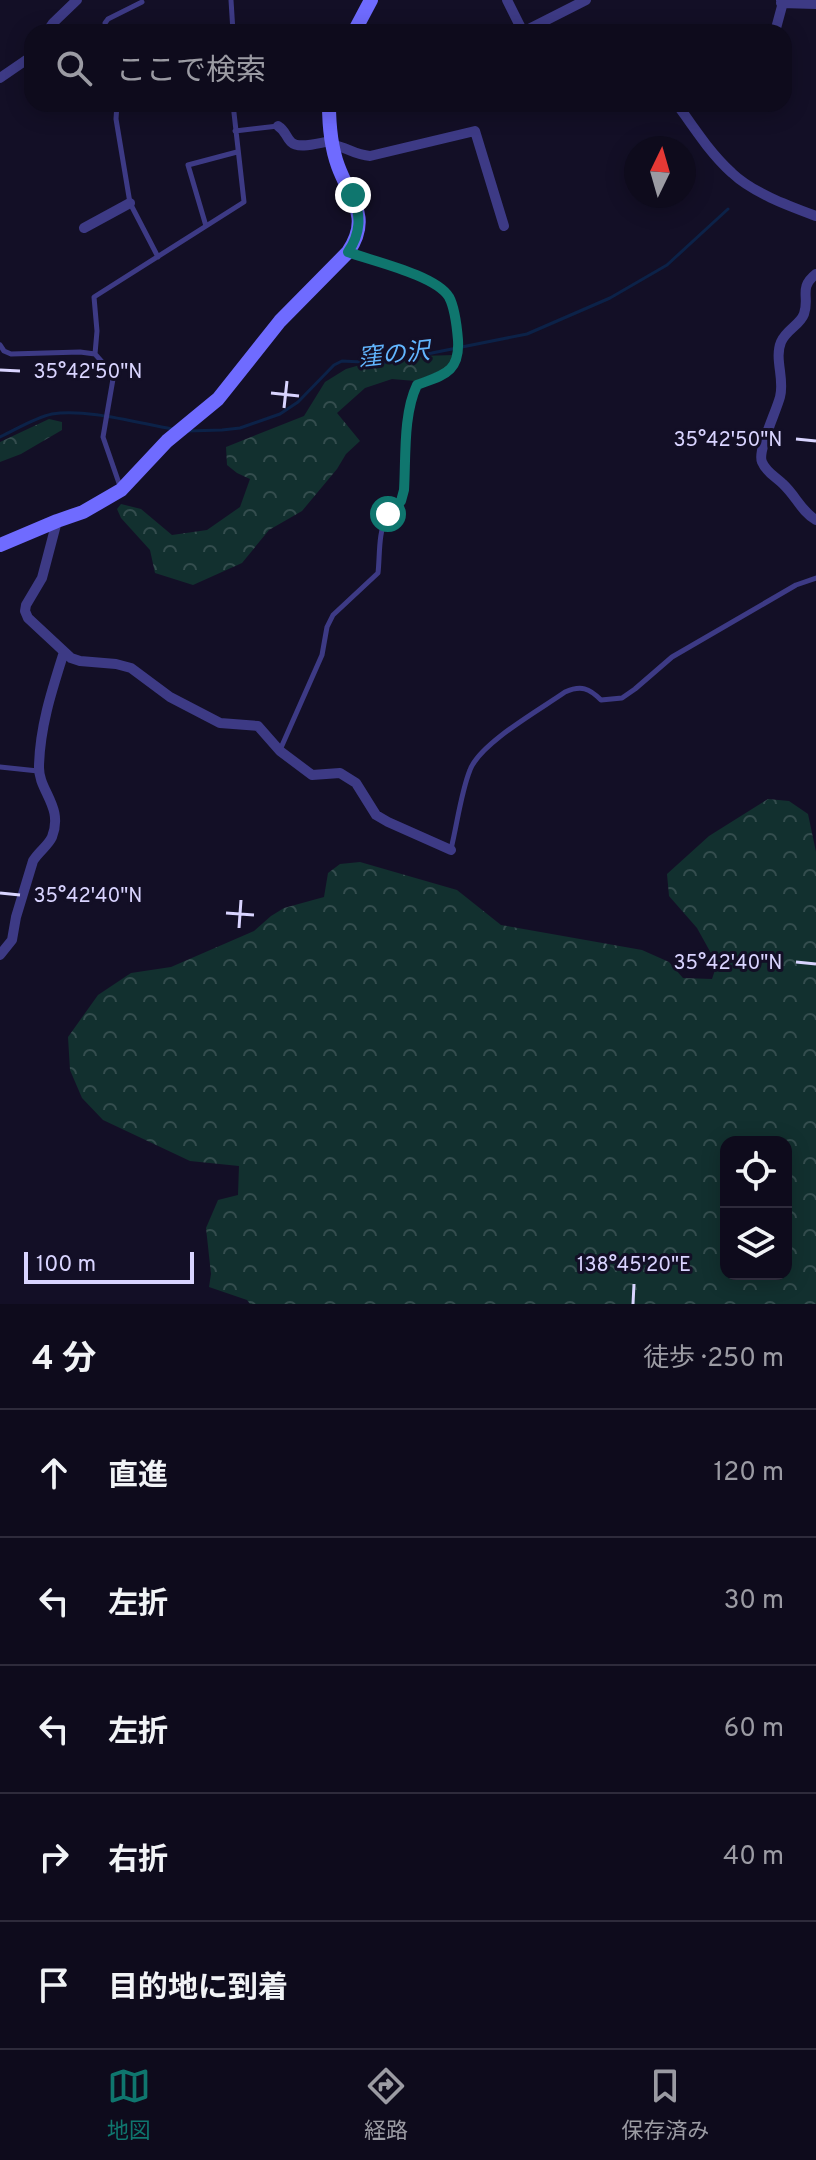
<!DOCTYPE html>
<html lang="ja">
<head>
<meta charset="utf-8">
<style>
  body { margin:0; font-family:Overpass,"Noto Sans JP",sans-serif; background:#1c1929; color:#f1f3f6 }
  .controls { position:absolute; right:24px; bottom:24px; display:grid; overflow:hidden; border-radius:16px; box-shadow:0 4px 20px #0003 }
  .controls button { width:72px; height:72px; display:grid; place-items:center; padding:0; border:0; border-bottom:2px solid #2e2b3b; background:#0e0b1c; color:#f1f3f6; font:40px sans-serif }
  .compass { position:absolute; left:624px; top:136px; width:72px; height:72px; border-radius:50%; background:#0e0b1c; box-shadow:0 4px 20px #0003; rotate:5deg }
  .scale { position:absolute; left:24px; bottom:20px; width:170px; box-sizing:border-box; padding-left:8px; border:4px solid #d9d4ff; border-top:0; font-size:22px; line-height:28px; white-space:nowrap; color:#d9d4ff; -webkit-text-stroke:6px #130f26; paint-order:stroke }
  .stop { position:absolute; width:24px; height:24px; margin:-18px; border:6px solid #0f766e; border-radius:50%; background:#fff }
  .stop.end { background:#0f766e; border-color:#fff; box-shadow:0 2px 8px #0008 }
  .list { margin:0; padding:0; list-style:none }
  h2 { display:flex; justify-content:space-between; align-items:center; height:104px; margin:0; padding:0 32px; font-size:34px }
  h2 small { font-size:26px; font-weight:400; color:#9b9ba3 }
  .list li { display:grid; grid-template-columns:52px 1fr auto; gap:24px; align-items:center; box-sizing:border-box; height:128px; padding:0 32px; border-top:2px solid #2e2b3b }
  .list b { display:block; font-size:30px; white-space:nowrap }
  .list em { font-size:26px; font-style:normal; color:#9b9ba3 }
  .icon { flex:none; width:44px; height:44px; fill:none; stroke:currentColor; stroke-width:2; stroke-linecap:round; stroke-linejoin:round }
  .map { position:relative; flex:none; width:816px; height:1304px; overflow:hidden }
  .search { position:absolute; background:#0e0b1c; box-shadow:0 4px 20px #0003; left:24px; right:24px; top:24px; height:88px; display:flex; align-items:center; gap:20px; box-sizing:border-box; padding:0 28px; border-radius:24px; color:#9b9ba3; font-size:30px }
  .sheet { height:744px; background:#0e0b1c }
  nav { display:flex; justify-content:space-around; align-items:center; box-sizing:border-box; height:112px; border-top:2px solid #2e2b3b; background:#0e0b1c; font-size:22px; color:#9b9ba3 }
  nav a { display:grid; justify-items:center; gap:4px }
  nav .on { color:#0f766e }
  .map>svg:first-child { display:block }
  .forest { fill:url(#forest-crowns); fill-rule:evenodd }
  .lines { fill:none; stroke-linecap:round; stroke-linejoin:round }
  .stream { stroke:#0c2248; stroke-width:3 }
  .lane { stroke:#3d3a85; stroke-width:5 }
  .street { stroke:#3d3a85; stroke-width:10 }
  .secondary { stroke:#6f6bff; stroke-width:14 }
  .route { stroke:#0f766e; stroke-width:10 }
  .ticks { fill:none; stroke:#d9d4ff; stroke-width:3 }
  .labels { text-anchor:middle; dominant-baseline:central; stroke-width:6; stroke-linejoin:round; paint-order:stroke }
  .water-label { font-size:24px; font-style:italic; fill:#62b6ff; stroke:#130f26 }
  .ticks-label { font-size:20px; text-anchor:middle; fill:#d9d4ff; stroke:#130f26; stroke-width:6; stroke-linejoin:round; paint-order:stroke }
</style>
</head>
<body>
<div class="map">
<svg width="816" height="1304" viewBox="0 0 816 1304">
  <defs>
    <pattern id="forest-crowns" width="20" height="18" patternUnits="userSpaceOnUse" patternTransform="scale(2)"><rect width="20" height="18" fill="#12302f"/><path d="M2 6a3 3 0 1 1 6 0M12 15a3 3 0 1 1 6 0" fill="none" stroke="#344d4e"/></pattern>
  </defs>
  <rect width="100%" height="100%" fill="#130f26"/>
  <path class="forest" d="M455 355 456 360 447 368 415 381 392 379 365 388 337 413 360 441 346 454 337 469 302 511 269 530 242 563 193 585 155 573 150 550 121 518 117 509 121 504 141 509 172 535 207 530 240 507 250 479 237 473 227 465 226 447 304 416 325 382 346 369 388 357Z
    M49 419 62 422V430L21 454 0 462V442Z
    M768 799 789 801 808 814 816 852V1304H250L247 1300 209 1287 211 1274 206 1228 218 1200 238 1195 239 1166 190 1161 103 1120 82 1098 70 1070 68 1037 98 995 131 973 171 967 254 931 271 916 284 908 324 897 328 873 340 864 360 862 457 890 501 925 642 950 669 962 683 978 712 979 717 964 697 928 669 896 667 874 709 836ZM786 1142V1274H726V1142Z"/>
  <g class="lines">
    <path class="stream" d="M187 431 222 430 240 428 280 414 298 402 334 365 342 361 382 363 527 334 610 298 667 265 728 209
      M0 437C17 429 34 418 52 414 85 408 138 423 172 429"/>
    <path class="lane" d="M231 0 233 32
      M106 32 105 23 108 19 142 2
      M117 104 116 119 130 203 158 257
      M235 131 278 126
      M206 226 188 165 237 152
      M0 345 4 351 11 354 80 352 95 354 111 372 113 379 103 437 121 489
      M95 354 97 331 94 297 244 202 233 104
      M280 750 322 655 327 627 333 615 378 573C380 556 378 532 387 516 393 505 400 503 404 490 406 458 403 414 417 385 444 375 460 373 458 339 457 327 454 307 448 296 434 274 375 262 351 253
      M0 767 38 771
      M451 849C457 825 461 792 470 770 480 743 541 709 565 692 581 685 589 688 601 700L622 698 635 689 672 657 796 585 816 578"/>
    <path class="street" d="M507 0 523 32
      M781 3 816 4
      M47 32 53 23 77 0
      M523 32 586 0
      M775 32 782 6 781 0
      M0 78 32 56
      M677 104C694 128 710 153 732 173 753 193 789 206 816 216
      M278 126C286 131 285 136 291 142 299 150 321 142 332 141
      M333 145C347 147 354 155 370 156L475 131 504 226
      M84 228 130 203
      M816 274C798 288 810 297 804 314 800 325 786 330 781 342 774 359 785 379 780 397 776 412 757 451 762 462 766 472 776 477 783 484 796 496 801 511 816 520
      M57 521 42 578 26 605 25 611 28 618 71 658 80 661 116 664 131 668 170 697 220 723 258 726 280 751 312 775 340 773 356 783 376 815 388 822 451 850
      M0 955 12 940 16 917 33 861C38 852 48 846 52 837 64 806 38 791 39 766 40 726 52 690 64 652"/>
    <path class="secondary" d="M354 32 371 0
      M0 545 57 521 83 512 121 490 167 441 218 399 280 321 348 252C372 217 350 199 338 166 331 147 329 124 329 104"/>
  </g>
  <g class="lines">
    <path class="route" d="M353 195C361 216 361 233 348 252 372 261 436 275 449 297 455 308 457 328 458 340 460 373 443 375 417 385 403 414 406 458 404 490L401 501 388 514"/>
  </g>
  <path class="ticks" d="M0 370 20 371M271 393 299 396M284 408 287 381M796 439 816 441M0 893 20 895M226 913 254 915M239 928 241 900M796 962 816 964M633 1304 634 1284"/>
  <g class="labels">
    <g class="water-label">
      <text transform="translate(394 356) rotate(-6)">窪の沢</text>
    </g>
  </g>
  <g class="ticks-label">
    <text x="88" y="378">35°42'50"N</text>
    <text x="728" y="446">35°42'50"N</text>
    <text x="88" y="902">35°42'40"N</text>
    <text x="728" y="969">35°42'40"N</text>
    <text x="634" y="1271">138°45'20"E</text>
  </g>
</svg>
<div class="controls">
<button><svg class="icon" aria-label="locate" viewBox="0 0 24 24"><circle cx="12" cy="12" r="6"/><path d="M12 2v4M12 18v4M2 12h4M18 12h4"/></svg></button>
<button><svg class="icon" aria-label="layers" viewBox="0 0 24 24"><path d="M12 4l9 5-9 5-9-5zM3 14l9 5 9-5"/></svg></button>
</div>
<svg class="compass" viewBox="-18 -18 36 36"><path d="M0-13l5 13h-10z" fill="#e53935"/><path d="M0 13l5-13h-10z" fill="#9b9ba3"/></svg>
<div class="scale">100 m</div>
<div class="stop" style="left:388px;top:514px"></div>
<div class="stop end" style="left:353px;top:195px"></div>
<div class="search"><svg class="icon" aria-label="search" viewBox="0 0 24 24"><circle cx="10" cy="10" r="6"/><path d="M15 15l6 6"/></svg>ここで検索</div>
</div>
<section class="sheet">
<h2>4 分<small>徒歩 · 250 m</small></h2>
<ul class="list">
<li><svg class="icon" aria-label="ahead" viewBox="0 0 24 24"><path d="M12 20V5M6 11l6-6 6 6"/></svg><div><b>直進</b></div><em>120 m</em></li>
<li><svg class="icon" aria-label="left" viewBox="0 0 24 24"><path d="M17 20v-9H6M10 6l-5 5 5 5"/></svg><div><b>左折</b></div><em>30 m</em></li>
<li><svg class="icon" aria-label="left" viewBox="0 0 24 24"><path d="M17 20v-9H6M10 6l-5 5 5 5"/></svg><div><b>左折</b></div><em>60 m</em></li>
<li><svg class="icon" aria-label="right" viewBox="0 0 24 24"><path d="M7 20v-9h11M14 6l5 5-5 5"/></svg><div><b>右折</b></div><em>40 m</em></li>
<li><svg class="icon" aria-label="arrive" viewBox="0 0 24 24"><path d="M6 21V4h12l-3 4 3 4H6"/></svg><div><b>目的地に到着</b></div></li>
</ul>
</section>
<nav>
<a class="on"><svg class="icon" aria-label="map" viewBox="0 0 24 24"><path d="M3 6l6-2 6 2 6-2v14l-6 2-6-2-6 2zM9 4v14M15 6v14"/></svg>地図</a>
<a><svg class="icon" aria-label="directions" viewBox="0 0 24 24"><path d="M12 3l9 9-9 9-9-9zM9 14v-3h6M13 9l2 2-2 2"/></svg>経路</a>
<a><svg class="icon" aria-label="saved" viewBox="0 0 24 24"><path d="M7 4h10v16l-5-4-5 4z"/></svg>保存済み</a>
</nav>
</body>
</html>
